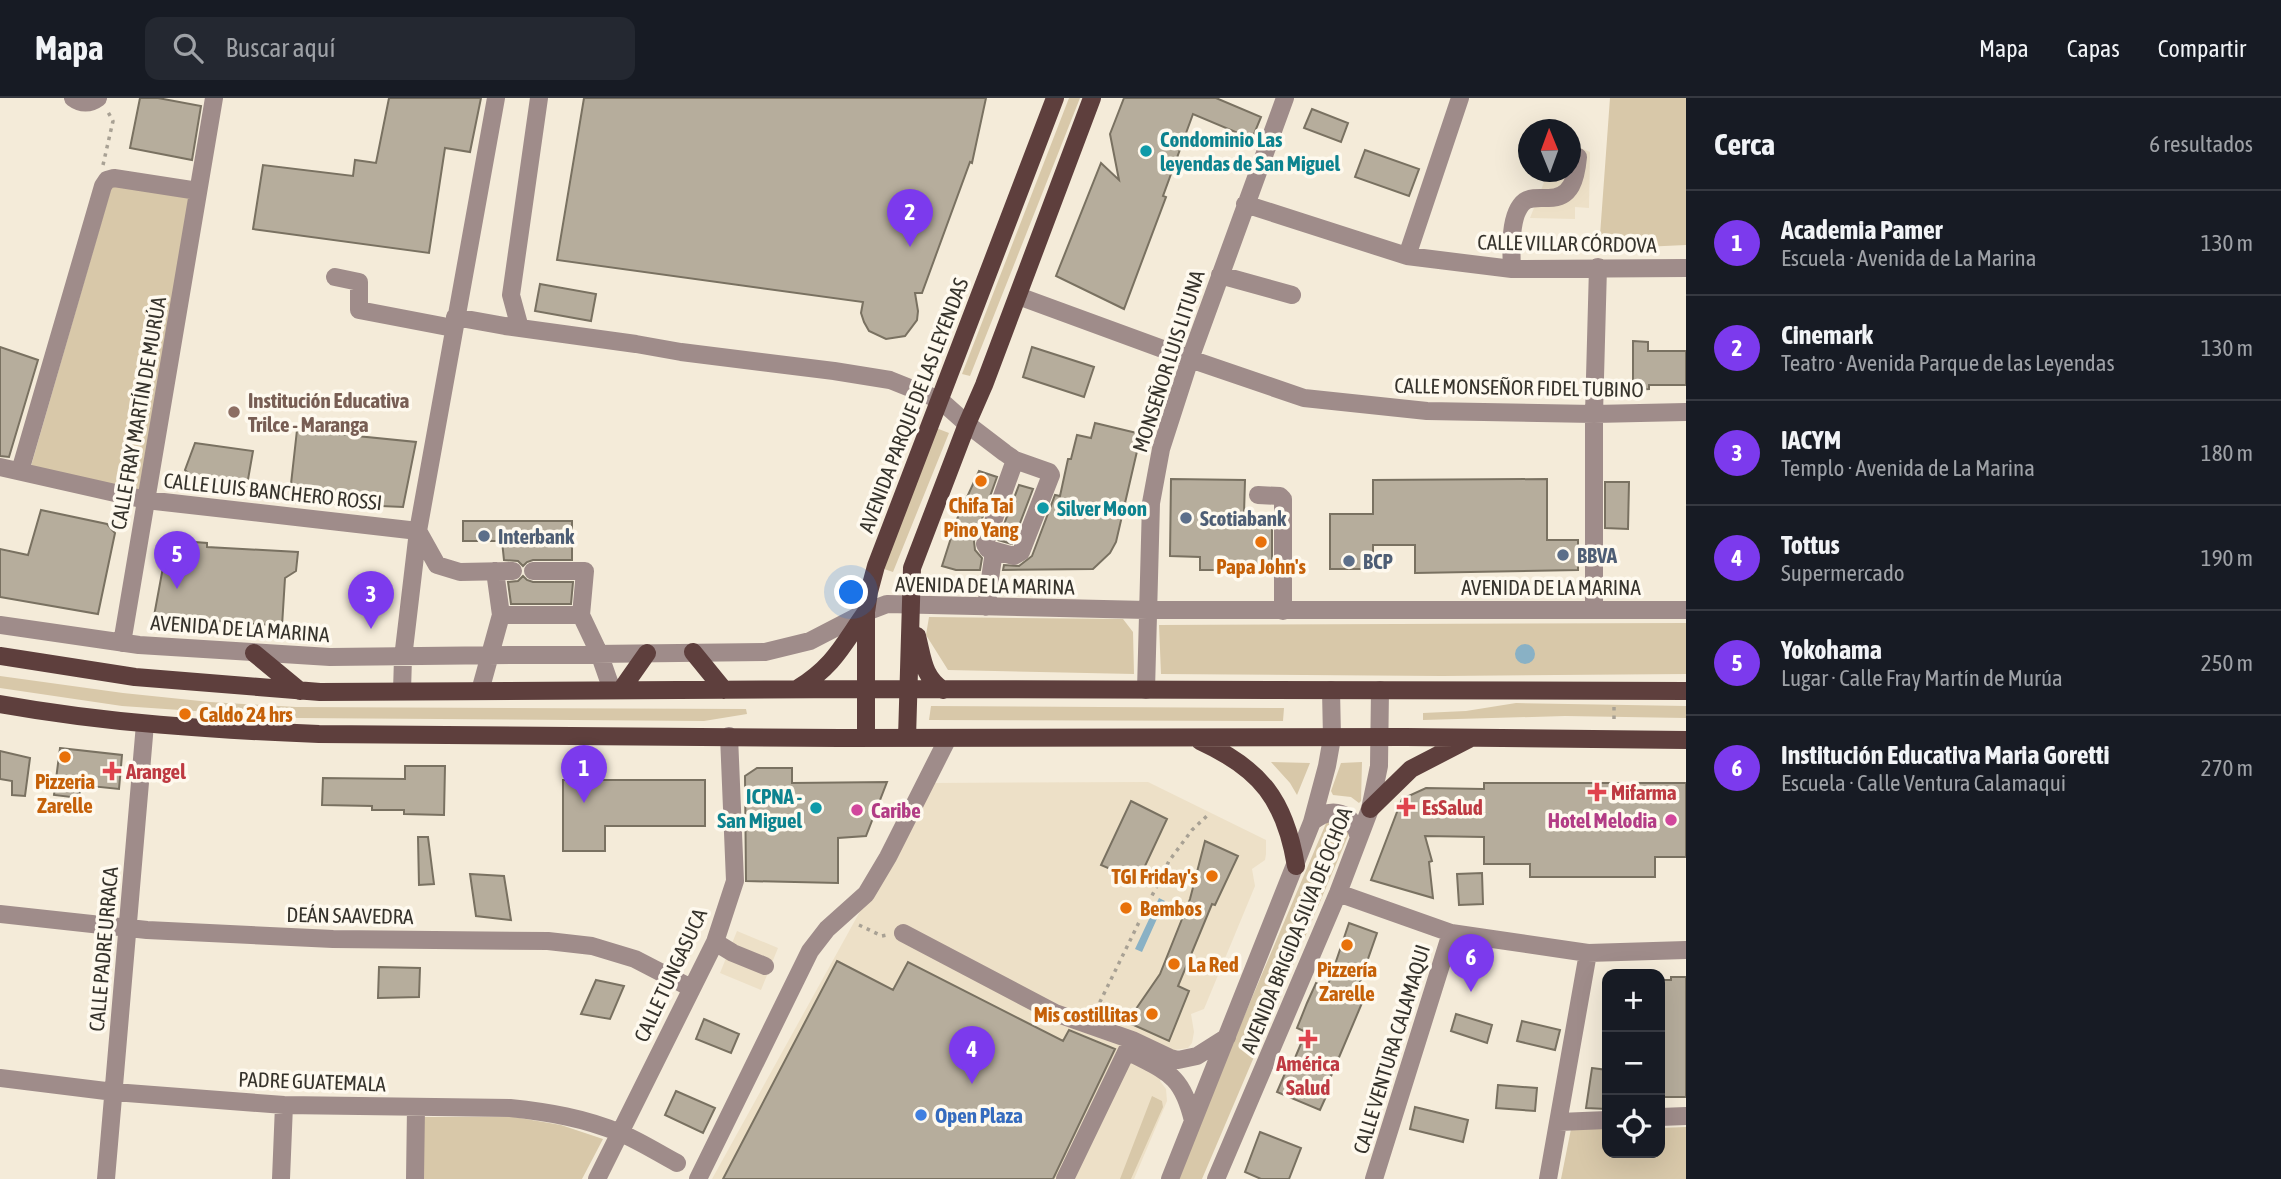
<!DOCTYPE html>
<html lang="es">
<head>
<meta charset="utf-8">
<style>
  body { margin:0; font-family:"Asap Condensed",sans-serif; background:#242831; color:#f1f3f6 }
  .controls { position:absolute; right:21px; bottom:21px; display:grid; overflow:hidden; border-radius:14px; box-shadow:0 7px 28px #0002 }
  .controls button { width:63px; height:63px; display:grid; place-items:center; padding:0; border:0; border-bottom:2px solid #363941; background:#171b24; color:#f1f3f6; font:35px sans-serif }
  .compass { position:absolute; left:1518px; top:21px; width:63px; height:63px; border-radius:50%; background:#171b24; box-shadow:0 7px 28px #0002; rotate:359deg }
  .you { position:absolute; left:852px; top:495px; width:24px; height:24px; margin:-18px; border:5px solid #fff; border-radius:50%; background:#1a73e8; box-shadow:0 0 0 10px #1a73e833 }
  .badge { display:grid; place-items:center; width:46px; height:46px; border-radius:50%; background:#7c3aed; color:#fff; font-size:23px; font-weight:700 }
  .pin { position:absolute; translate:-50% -58px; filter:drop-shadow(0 2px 4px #0008) }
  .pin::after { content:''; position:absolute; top:37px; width:24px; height:21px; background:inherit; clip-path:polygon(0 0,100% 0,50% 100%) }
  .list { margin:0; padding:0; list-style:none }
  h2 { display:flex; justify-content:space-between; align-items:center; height:91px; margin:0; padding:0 28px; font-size:30px }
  h2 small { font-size:23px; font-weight:400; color:#9ea1a6 }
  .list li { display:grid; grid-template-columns:46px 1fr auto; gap:21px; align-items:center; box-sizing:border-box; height:105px; padding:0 28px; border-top:2px solid #363941 }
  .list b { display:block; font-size:26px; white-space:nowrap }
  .list p { margin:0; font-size:23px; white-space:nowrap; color:#9ea1a6 }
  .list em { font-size:23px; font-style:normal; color:#9ea1a6 }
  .icon { flex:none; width:38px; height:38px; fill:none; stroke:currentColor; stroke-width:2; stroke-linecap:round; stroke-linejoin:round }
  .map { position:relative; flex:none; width:1686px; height:1081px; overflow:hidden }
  header { display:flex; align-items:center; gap:42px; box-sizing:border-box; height:98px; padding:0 35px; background:#171b24; border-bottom:2px solid #363941 }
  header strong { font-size:33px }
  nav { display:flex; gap:38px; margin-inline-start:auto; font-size:24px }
  .search { width:490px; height:63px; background:#242831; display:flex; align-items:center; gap:18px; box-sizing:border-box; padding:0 24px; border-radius:14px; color:#9ea1a6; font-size:26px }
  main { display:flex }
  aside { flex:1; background:#171b24 }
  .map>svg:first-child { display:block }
  .built { fill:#ede0c7 }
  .green { fill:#d8c8a9 }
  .water { fill:#89b1c5 }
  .building { fill:#b6ad9c; stroke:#797161; stroke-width:2 }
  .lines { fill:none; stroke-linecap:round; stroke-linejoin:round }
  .path { stroke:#a8a194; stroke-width:3.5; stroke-dasharray:3.5 5; stroke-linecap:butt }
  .minor { stroke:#9f8c8a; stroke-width:18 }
  .major { stroke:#5e3f3d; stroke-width:18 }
  .culture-dot { fill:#0f9aa8; stroke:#fef9ee; stroke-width:2.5 }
  .education-dot { fill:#8d6e63; stroke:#fef9ee; stroke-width:2.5 }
  .food-dot { fill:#e8710a; stroke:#fef9ee; stroke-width:2.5 }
  .service-dot { fill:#5c6f8a; stroke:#fef9ee; stroke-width:2.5 }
  .health-dot { fill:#e0444e; stroke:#fef9ee; stroke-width:2.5 }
  .hotel-dot { fill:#d1479c; stroke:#fef9ee; stroke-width:2.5 }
  .shop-dot { fill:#3f7fe0; stroke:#fef9ee; stroke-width:2.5 }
  .labels { text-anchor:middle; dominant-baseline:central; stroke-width:7; stroke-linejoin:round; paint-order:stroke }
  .culture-label { font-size:21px; font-weight:bold; fill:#0d838f; stroke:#fef9ee; text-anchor:start }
  .street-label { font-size:21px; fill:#36332c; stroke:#fef9ee }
  .education-label { font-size:21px; font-weight:bold; fill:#785e54; stroke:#fef9ee; text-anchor:start }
  .food-label { font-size:21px; font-weight:bold; fill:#c56008; stroke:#fef9ee }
  .service-label { font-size:21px; font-weight:bold; fill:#4e5e75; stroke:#fef9ee; text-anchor:start }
  .health-label { font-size:21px; font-weight:bold; fill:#be3a42; stroke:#fef9ee; text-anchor:start }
  .hotel-label { font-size:21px; font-weight:bold; fill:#b23c85; stroke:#fef9ee; text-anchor:start }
  .shop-label { font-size:21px; font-weight:bold; fill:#366cbe; stroke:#fef9ee; text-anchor:start }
</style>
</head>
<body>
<header>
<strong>Mapa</strong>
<div class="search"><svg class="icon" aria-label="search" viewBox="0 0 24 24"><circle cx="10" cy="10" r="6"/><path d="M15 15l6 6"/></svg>Buscar aquí</div>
<nav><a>Mapa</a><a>Capas</a><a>Compartir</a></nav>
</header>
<main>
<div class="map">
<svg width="1686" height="1081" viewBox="0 0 1686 1081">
  <rect width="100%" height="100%" fill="#f4ebd9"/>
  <path class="built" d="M1571 46 1590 54 1589 110 1575 109V121L1530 120 1548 74H1570Z
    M1148 684 1266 742V756L1265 762 1252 771 1255 788 1204 911 1191 916 1194 934 1192 945 1188 950 1174 952 1160 983 1166 991 1167 1003 1134 1081H712L931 685Z
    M737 833 778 850 761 892 720 875Z"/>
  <path class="green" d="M1069 0H1080L970 278 962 276Z
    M1610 0H1686V147L1599 151Z
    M112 87 192 99 142 394 31 368Z
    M936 330 949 335 893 474 881 470Z
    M929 519 1123 521 1133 534 1134 576 948 572 926 537Z
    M1686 525V576L1442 578 1161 576 1159 527Z
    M0 578 123 595 210 604 296 609 746 611 747 616 704 623 297 620 122 608 0 590Z
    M1516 605 1686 608V620L1565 618 1423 622V615L1466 613Z
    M931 608 1284 610 1283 623 929 622Z
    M1271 664 1310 665 1297 697 1290 685Z
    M1362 664 1361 703 1359 705 1351 699 1333 697 1331 693 1341 665Z
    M1336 720 1351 731 1202 1081H1175L1327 723Z
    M1152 998 1162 1003 1163 1009 1131 1081H1120Z
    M424 1019H514L561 1027 603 1041 582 1081H424Z
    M1686 1029V1081H1561L1571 1031 1607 1030V1055H1660V1030Z"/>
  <path class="water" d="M1515 556a10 10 0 1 1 20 0a10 10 0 1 1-20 0Z
    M1159 800 1165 803 1142 854 1135 851Z"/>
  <path class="building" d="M140 0H158L201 8 192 62 130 50Z
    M389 0H481L470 54 445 50 429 155 253 131 263 67 353 78 355 62 376 65Z
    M584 0H986L972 65 970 64 922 195H915L918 213 917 222 905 238 886 241 869 233 864 224 861 215 863 204 557 162Z
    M1124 0H1216L1261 19 1252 41 1193 16 1163 98 1166 99 1124 211 1056 178 1101 65 1119 82 1110 36Z
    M1312 11 1348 25 1341 44 1304 30Z
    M1365 52 1419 71 1409 98 1355 79Z
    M540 186 596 196 591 223 535 213Z
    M1633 243 1648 244V253H1686V287H1649V291L1633 292Z
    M0 249 38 262 9 359 0 358Z
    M1032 249 1094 269 1084 299 1023 279Z
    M1095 325 1141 336 1116 444 1110 455 1093 471 1003 472 1004 467 1019 468 1032 458 1055 397 1060 398 1068 361H1071L1077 337 1091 340Z
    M297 332 416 344 403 409 289 404Z
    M195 345 253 353 246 393 201 388 185 372Z
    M979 373 997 379 974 443 975 452 982 460 980 472H956L942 468 957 421Z
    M1171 381 1245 382 1244 416H1272V472H1200V459L1170 458Z
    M1547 381V442H1578V472L1415 475V447H1373V471H1330V416H1373V382Z
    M1605 384H1629L1628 431 1605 430Z
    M1019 387 1033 391 1012 446 998 442Z
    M41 412 107 426 115 435 98 516 0 499V451L28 457Z
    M463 423H572V462H533L527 464 523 468 518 463 504 462 502 443H463Z
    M168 442 207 445V449L298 454 296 473 285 480 282 528 154 518Z
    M523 478 527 482 533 484H573L571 506H511L508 484 518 483Z
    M60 650 122 657 119 691 81 687 79 700 54 697Z
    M0 653 30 660 25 698 12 697V683L0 681Z
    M405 668H445L444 717 404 716V712H372V708L322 707 323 680 405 681Z
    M757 670H792V685L887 684 866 738 838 740V785L746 783 745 678Z
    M563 682H705V728H605V753H563Z
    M1484 685H1686V759H1655V779H1530V766H1484V739L1425 738 1432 763 1429 764 1433 800 1371 782 1402 701 1426 690 1484 691Z
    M1131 703 1167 721 1138 783 1101 767Z
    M418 739H428L434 786 419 787Z
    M1205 743 1238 758 1215 807 1212 806 1178 888 1189 893 1169 943 1127 924 1160 876 1190 801Z
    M1482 775 1483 806 1459 807 1457 776Z
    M470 776 504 778 511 822 476 818Z
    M1349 825 1377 835 1354 901 1362 905 1326 990 1329 992 1320 1012 1277 994 1286 973 1289 974 1306 934 1297 930 1307 905 1316 885 1327 890Z
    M837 863 893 892 908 864 1063 943 1069 932 1115 951 1053 1081H723Z
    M379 869 420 870 419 899 378 900Z
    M1671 879H1686V999H1660V882H1671Z
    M596 882 624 888 610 921 581 916Z
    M1456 916 1492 927 1487 945 1451 933Z
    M704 921 739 936 731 955 696 941Z
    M1522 923 1560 932 1555 952 1517 943Z
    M1592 970 1607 972V1011L1586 1010Z
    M1498 987 1537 990 1535 1013 1496 1010Z
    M676 993 715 1010 703 1035 665 1017Z
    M1415 1009 1468 1022 1463 1044 1410 1031Z
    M1260 1034 1301 1050 1289 1081H1261L1245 1074Z"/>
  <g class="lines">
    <path class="path" d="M103 67 113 23 108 14
      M1614 609V626
      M859 827 882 838 887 837
      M1096 912 1169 763 1192 732 1210 715"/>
    <path class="minor" d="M73 0C81 6 90 6 98 0
      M1245 106 1407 158 1512 171 1686 170
      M1407 158 1460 0
      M1512 171C1511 152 1509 115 1525 103 1532 99 1539 100 1547 100 1572 101 1576 80 1578 59
      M1220 177 1292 197
      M335 179 359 184V212L453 230
      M1018 198 1190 261 1304 300 1427 313 1594 316 1686 314
      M455 219 505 228 636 246 681 254 834 273 890 282 940 302 967 326 1005 355 1015 362 1049 374 1051 377 1021 454 1014 458 988 451 985 446 1015 362
      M520 230 511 197 539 0
      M0 369 146 402 418 433
      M20 373 103 88 107 82 114 80 198 93
      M1258 397 1280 398 1283 401V513
      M418 433 437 467 460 474 513 473
      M533 473H585L581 517 599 555 612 592
      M986 509 994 453
      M1594 512V316L1598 169
      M501 517H581
      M0 527 139 547 330 559 765 554 810 543 866 514 887 506 1147 512H1686
      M122 545 214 0
      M1146 592 1151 405 1161 351 1190 261 1285 0
      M402 593 403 560 418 433 496 0
      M480 593 501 517 495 473
      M1312 724C1332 707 1353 714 1359 740
      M1338 795 1451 835 1588 855 1686 852
      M0 816 147 832 333 841 548 843 592 848 635 861 691 890
      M903 835 1055 915 1132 942 1170 960 1178 962 1197 958 1227 939
      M715 844 733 855 765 868
      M1127 953C1167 974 1182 976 1193 1023
      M0 980 114 994 284 1007 510 1010C548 1014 584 1020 620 1035 640 1043 658 1055 677 1065
      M1660 1019 1686 1018
      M1559 1024 1607 1022
      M106 1081 145 626
      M281 1081 284 1007
      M415 1081 416 1009
      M597 1081 715 844 735 783 729 638
      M698 1081 810 853 827 831 866 796 888 759 948 640
      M1065 1081 1132 942
      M1170 1081 1312 724 1327 668 1332 640 1331 592
      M1216 1081 1338 795 1370 711 1379 668 1380 592
      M1374 1081 1451 835
      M1548 1081 1588 855"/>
    <path class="major" d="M917 538C923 561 923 579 943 592
      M693 554 724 592
      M254 555 300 593
      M0 558 135 579 320 594 866 591 1686 593
      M797 591C834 568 842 548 866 514
      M621 592 647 555
      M0 606C106 625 213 632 319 636L840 640 1406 639 1686 642
      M866 640V514L869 494 876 468 1055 0
      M907 640 912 470 967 326 984 287 1092 0
      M1200 643C1261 671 1285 702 1296 768
      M1370 711 1411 671 1469 641"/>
  </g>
  <g class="culture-dot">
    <circle cx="1146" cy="53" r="7"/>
    <circle cx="1043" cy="410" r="7"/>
    <circle cx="816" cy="710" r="7"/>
  </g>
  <circle class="education-dot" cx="234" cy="314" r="7"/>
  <g class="food-dot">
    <circle cx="981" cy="383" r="7"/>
    <circle cx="1261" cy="444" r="7"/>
    <circle cx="185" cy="616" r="7"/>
    <circle cx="65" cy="659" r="7"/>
    <circle cx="1212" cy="778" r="7"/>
    <circle cx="1126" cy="810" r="7"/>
    <circle cx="1347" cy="847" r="7"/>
    <circle cx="1174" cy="866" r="7"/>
    <circle cx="1152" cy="916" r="7"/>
  </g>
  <g class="service-dot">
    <circle cx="1186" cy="420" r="7"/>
    <circle cx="484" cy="438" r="7"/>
    <circle cx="1563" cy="457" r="7"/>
    <circle cx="1349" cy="463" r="7"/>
  </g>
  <g class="health-dot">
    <path d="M108.5 662.5h7v7h7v7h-7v7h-7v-7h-7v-7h7z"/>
    <path d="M1593.5 683.5h7v7h7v7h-7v7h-7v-7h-7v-7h7z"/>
    <path d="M1402.5 698.5h7v7h7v7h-7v7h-7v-7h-7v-7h7z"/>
    <path d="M1304.5 930.5h7v7h7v7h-7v7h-7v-7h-7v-7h7z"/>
  </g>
  <g class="hotel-dot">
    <circle cx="857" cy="712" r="7"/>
    <circle cx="1671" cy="722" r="7"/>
  </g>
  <circle class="shop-dot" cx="921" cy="1017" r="7"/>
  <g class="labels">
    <g class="culture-label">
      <text x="1160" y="41">Condominio Las<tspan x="1160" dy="24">leyendas de San Miguel</tspan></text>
      <text x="1057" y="410">Silver Moon</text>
      <text x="802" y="698" text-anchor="end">ICPNA -<tspan x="802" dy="24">San Miguel</tspan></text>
    </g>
    <g class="street-label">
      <text transform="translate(1567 145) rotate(1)">CALLE VILLAR CÓRDOVA</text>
      <text transform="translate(1168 263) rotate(-72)">MONSEÑOR LUIS LITUNA</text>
      <text transform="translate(1519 289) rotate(1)">CALLE MONSEÑOR FIDEL TUBINO</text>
      <text transform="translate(913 307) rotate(-69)">AVENIDA PARQUE DE LAS LEYENDAS</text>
      <text transform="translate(138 315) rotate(-80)">CALLE FRAY MARTÍN DE MURÚA</text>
      <text transform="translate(273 393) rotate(6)">CALLE LUIS BANCHERO ROSSI</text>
      <text transform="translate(985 487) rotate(1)">AVENIDA DE LA MARINA</text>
      <text x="1551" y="489">AVENIDA DE LA MARINA</text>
      <text transform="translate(240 530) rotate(4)">AVENIDA DE LA MARINA</text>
      <text transform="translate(350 817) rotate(1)">DEÁN SAAVEDRA</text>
      <text transform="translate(1296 832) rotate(-68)">AVENIDA BRIGIDA SILVA DE OCHOA</text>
      <text transform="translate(103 851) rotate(-85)">CALLE PADRE URRACA</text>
      <text transform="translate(670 877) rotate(-65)">CALLE TUNGASUCA</text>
      <text transform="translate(1391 951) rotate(-73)">CALLE VENTURA CALAMAQUI</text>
      <text transform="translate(312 983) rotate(2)">PADRE GUATEMALA</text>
    </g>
    <g class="education-label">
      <text x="248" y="302">Institución Educativa<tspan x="248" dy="24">Trilce - Maranga</tspan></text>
    </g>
    <g class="food-label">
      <text x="981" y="407">Chifa Tai<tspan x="981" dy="24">Pino Yang</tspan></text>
      <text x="1261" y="468">Papa John's</text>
      <text x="199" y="616" text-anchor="start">Caldo 24 hrs</text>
      <text x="65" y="683">Pizzeria<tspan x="65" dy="24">Zarelle</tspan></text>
      <text x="1198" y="778" text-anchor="end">TGI Friday's</text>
      <text x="1140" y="810" text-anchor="start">Bembos</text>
      <text x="1188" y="866" text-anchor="start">La Red</text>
      <text x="1347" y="871">Pizzería<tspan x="1347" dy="24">Zarelle</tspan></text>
      <text x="1138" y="916" text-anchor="end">Mis costillitas</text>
    </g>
    <g class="service-label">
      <text x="1200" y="420">Scotiabank</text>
      <text x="498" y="438">Interbank</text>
      <text x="1577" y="457">BBVA</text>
      <text x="1363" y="463">BCP</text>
    </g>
    <g class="health-label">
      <text x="126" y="673">Arangel</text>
      <text x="1611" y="694">Mifarma</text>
      <text x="1422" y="709">EsSalud</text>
      <text x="1308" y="965" text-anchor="middle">América<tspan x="1308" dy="24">Salud</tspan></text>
    </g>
    <g class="hotel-label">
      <text x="871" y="712">Caribe</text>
      <text x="1657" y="722" text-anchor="end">Hotel Melodia</text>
    </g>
    <g class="shop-label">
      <text x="935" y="1017">Open Plaza</text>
    </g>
  </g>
</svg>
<div class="controls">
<button>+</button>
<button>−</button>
<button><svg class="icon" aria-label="locate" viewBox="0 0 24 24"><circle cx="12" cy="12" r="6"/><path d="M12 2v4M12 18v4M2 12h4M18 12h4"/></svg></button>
</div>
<svg class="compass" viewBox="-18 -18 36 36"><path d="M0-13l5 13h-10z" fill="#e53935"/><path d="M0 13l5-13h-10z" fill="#9ea1a6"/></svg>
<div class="you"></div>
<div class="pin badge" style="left:584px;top:705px">1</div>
<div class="pin badge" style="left:910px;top:149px">2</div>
<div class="pin badge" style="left:371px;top:531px">3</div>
<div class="pin badge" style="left:972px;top:986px">4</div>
<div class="pin badge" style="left:177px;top:491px">5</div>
<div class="pin badge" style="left:1471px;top:894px">6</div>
</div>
<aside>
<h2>Cerca<small>6 resultados</small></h2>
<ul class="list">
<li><span class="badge">1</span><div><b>Academia Pamer</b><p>Escuela · Avenida de La Marina</p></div><em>130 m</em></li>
<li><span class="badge">2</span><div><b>Cinemark</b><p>Teatro · Avenida Parque de las Leyendas</p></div><em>130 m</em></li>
<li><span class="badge">3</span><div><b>IACYM</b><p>Templo · Avenida de La Marina</p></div><em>180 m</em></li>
<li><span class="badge">4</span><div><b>Tottus</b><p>Supermercado</p></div><em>190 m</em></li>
<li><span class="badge">5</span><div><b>Yokohama</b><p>Lugar · Calle Fray Martín de Murúa</p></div><em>250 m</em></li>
<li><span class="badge">6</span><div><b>Institución Educativa Maria Goretti</b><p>Escuela · Calle Ventura Calamaqui</p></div><em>270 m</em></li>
</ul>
</aside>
</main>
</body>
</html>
